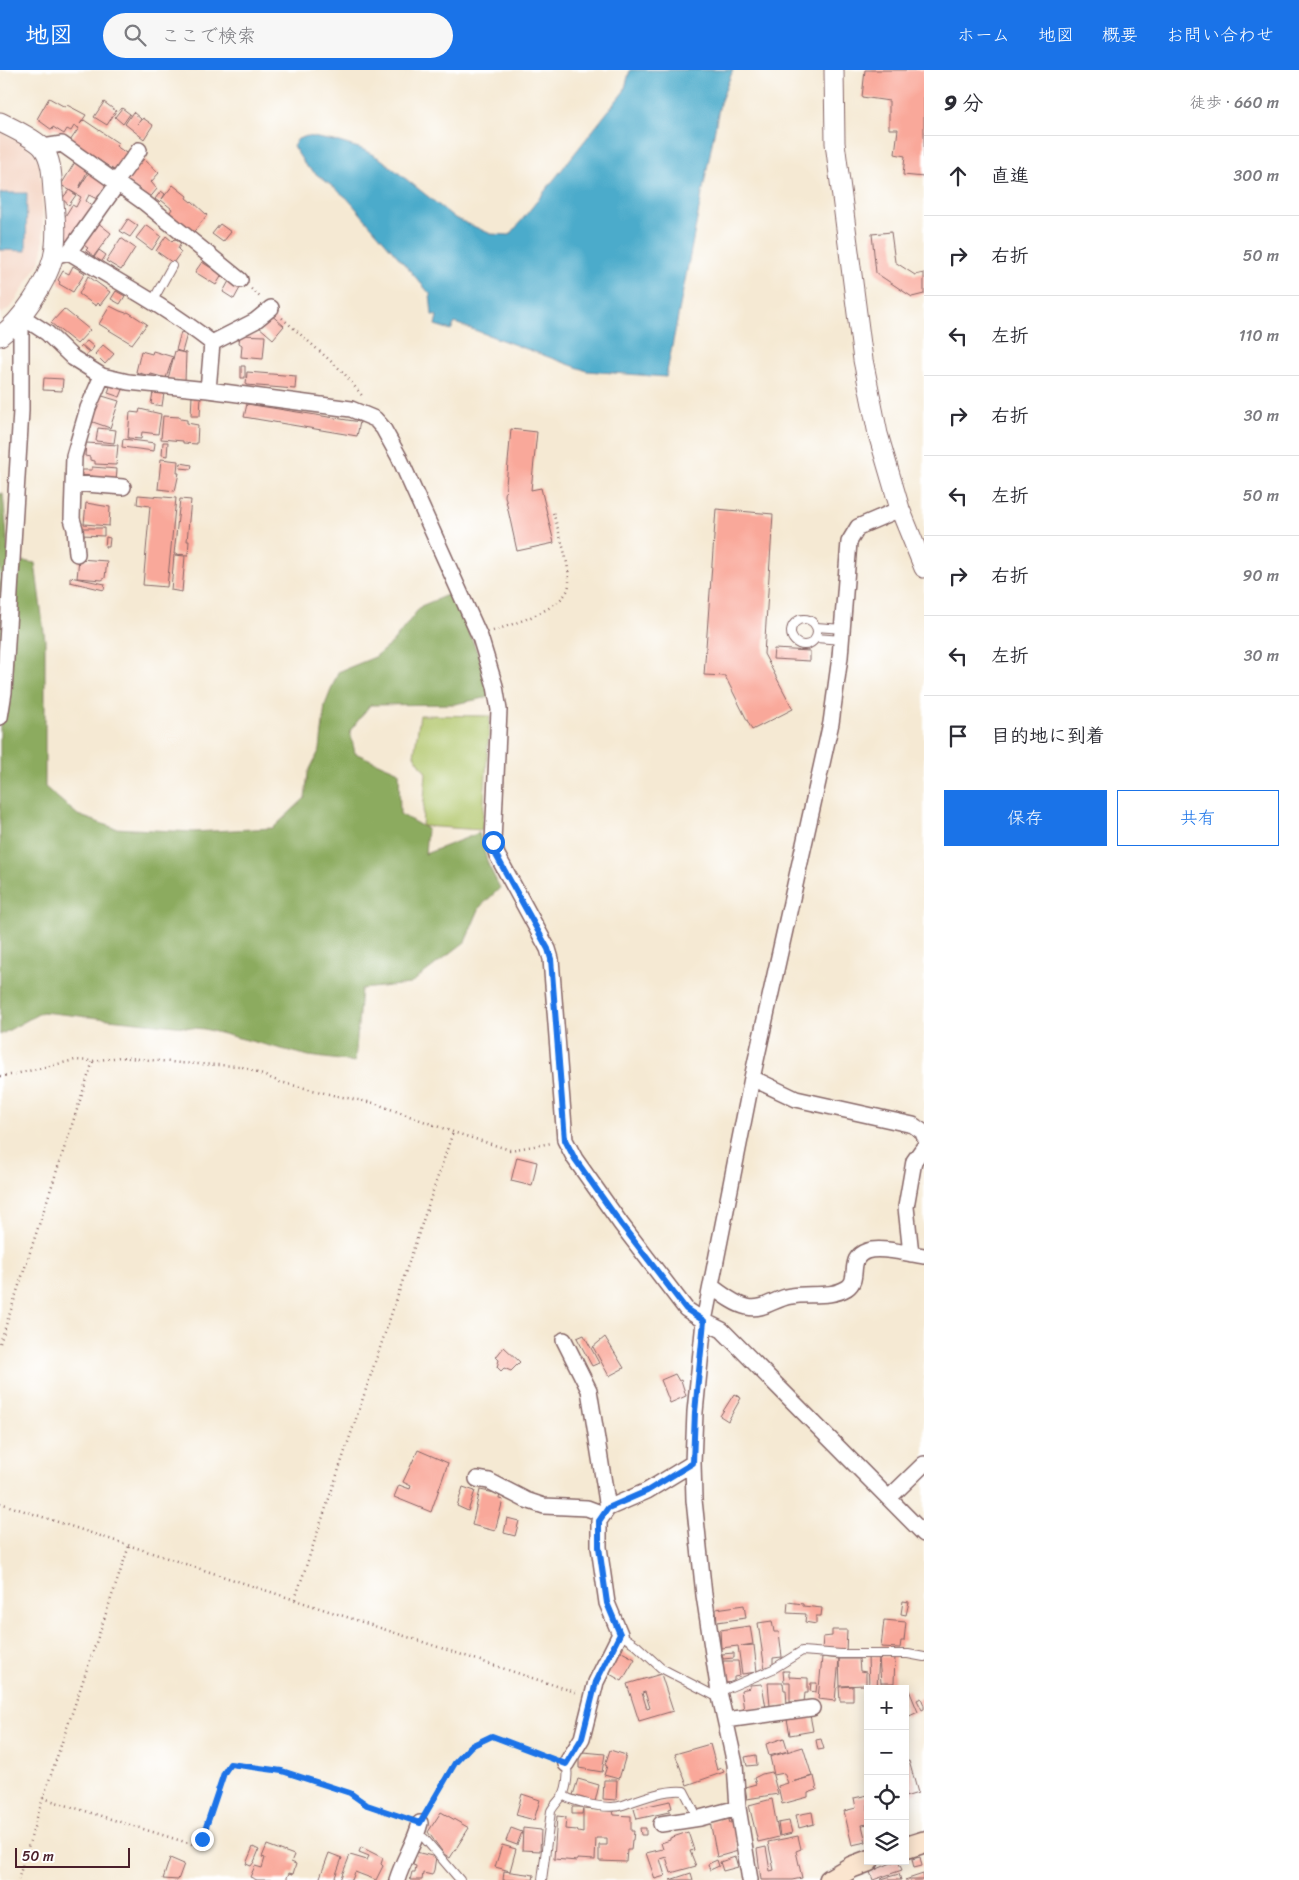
<!DOCTYPE html>
<html lang="ja">
<head>
<meta charset="utf-8">
<style>
  body { margin:0; font-family:Sriracha,"Klee One",sans-serif; background:#f7f7f7; color:#2b2b33 }
  .controls { position:absolute; right:15px; bottom:15px; display:grid; overflow:hidden; border-radius:0px; box-shadow:0 2px 12px #0003 }
  .controls button { width:45px; height:45px; display:grid; place-items:center; padding:0; border:0; border-bottom:1px solid #e1e1e2; background:#fff; color:#2b2b33; font:25px sans-serif }
  .scale { position:absolute; left:15px; bottom:12px; width:115px; box-sizing:border-box; padding-left:5px; border:2px solid #4a1f2b; border-top:0; font-size:14px; line-height:18px; white-space:nowrap; color:#4a1f2b; -webkit-text-stroke:4px #fff; paint-order:stroke }
  .stop { position:absolute; width:15px; height:15px; margin:-11px; border:4px solid #1a73e8; border-radius:50%; background:#fff }
  .stop.end { background:#1a73e8; border-color:#fff; box-shadow:0 1px 5px #0008 }
  .list { margin:0; padding:0; list-style:none }
  h2 { display:flex; justify-content:space-between; align-items:center; height:65px; margin:0; padding:0 20px; font-size:21px }
  h2 small { font-size:16px; font-weight:400; color:#7c7c81 }
  .list li { display:grid; grid-template-columns:32px 1fr auto; gap:15px; align-items:center; box-sizing:border-box; height:80px; padding:0 20px; border-top:1px solid #e1e1e2 }
  .list b { display:block; font-size:19px; white-space:nowrap }
  .list em { font-size:16px; font-style:normal; color:#7c7c81 }
  .actions { display:flex; gap:10px; padding:15px 20px }
  .actions a { flex:1; padding:11px 0; border:1px solid #1a73e8; border-radius:0px; text-align:center; font-size:18px; color:#1a73e8 }
  .actions .main { background:#1a73e8; color:#fff }
  .icon { flex:none; width:28px; height:28px; fill:none; stroke:currentColor; stroke-width:2; stroke-linecap:round; stroke-linejoin:round }
  .map { position:relative; flex:none; width:924px; height:1810px; overflow:hidden }
  header { display:flex; align-items:center; gap:30px; box-sizing:border-box; height:70px; padding:0 25px; background:#1a73e8; color:#fff }
  header strong { font-size:24px }
  nav { display:flex; gap:28px; margin-inline-start:auto; font-size:18px }
  .search { width:350px; height:45px; background:#f7f7f7; display:flex; align-items:center; gap:12px; box-sizing:border-box; padding:0 18px; border-radius:28px; color:#7c7c81; font-size:19px }
  main { display:flex }
  aside { flex:1; background:#fff }
  .map>svg:first-child { display:block }
  .built { fill:#f4d3c1 }
  .green { fill:#b1c66a; stroke:#7e724a }
  .forest { fill:#8cab5e; stroke:#6b6544 }
  .water { fill:#4cabcb; stroke:#4b657b }
  .building { fill:#f9a89a; fill-rule:evenodd }
  .lines { fill:none; stroke-linecap:round; stroke-linejoin:round }
  .service-casing { stroke:#866666; stroke-width:10 }
  .minor-casing { stroke:#866666; stroke-width:18 }
  .tertiary-casing { stroke:#866666; stroke-width:21 }
  .secondary-casing { stroke:#866666; stroke-width:24 }
  .path { stroke:#866666; stroke-width:2.5; stroke-dasharray:1 4; stroke-linecap:butt }
  .service { stroke:#fff; stroke-width:8 }
  .minor { stroke:#fff; stroke-width:15 }
  .tertiary { stroke:#fff; stroke-width:19 }
  .secondary { stroke:#fbe5cf; stroke-width:21 }
  .route { stroke:#1a73e8; stroke-width:6 }
</style>
</head>
<body>
<header>
<strong>地図</strong>
<div class="search"><svg class="icon" aria-label="search" viewBox="0 0 24 24"><circle cx="10" cy="10" r="6"/><path d="M15 15l6 6"/></svg>ここで検索</div>
<nav><a>ホーム</a><a>地図</a><a>概要</a><a>お問い合わせ</a></nav>
</header>
<main>
<div class="map">
<svg width="924" height="1810" viewBox="0 0 924 1810">
  <rect width="100%" height="100%" fill="#fff"/>
  <filter id="ink" filterUnits="userSpaceOnUse"><feTurbulence type="fractalNoise" baseFrequency=".02" numOctaves="2"/><feDisplacementMap in="SourceGraphic" scale="10" xChannelSelector="R" yChannelSelector="G"/><feConvolveMatrix kernelMatrix="1 2 1 2 8 2 1 2 1" color-interpolation-filters="sRGB"/></filter>
  <filter id="wash" filterUnits="userSpaceOnUse"><feTurbulence type="fractalNoise" baseFrequency=".0096" numOctaves="4" result="noise"/><feDisplacementMap in="SourceGraphic" scale="20" xChannelSelector="R" yChannelSelector="G"/><feGaussianBlur stdDeviation="1.12" result="paint"/><feColorMatrix in="noise" values="0 0 0 0 0 0 0 0 0 0 0 0 0 0 0 0 0 1.4 0 .05"/><feComposite in="paint" operator="in"/></filter>
  <g filter="url(#wash)">
    <rect width="100%" height="100%" fill="#f5e9d3"/>
    <path class="built" d="M0 62 27 77 34 83 38 91 42 117 43 178 40 191 12 236 0 245Z"/>
    <path class="green" d="M420 645 490 646 482 760 422 756 426 703 414 685Z"/>
    <path class="forest" d="M3 423 9 489 35 493 45 570V717L78 745 114 758 193 762 273 758 305 728 308 703 320 679 325 635 338 602 375 587 392 573 421 536 452 523 479 586 490 627 455 634 370 635 350 661 355 683 399 702 400 744 427 759 425 784 479 763 488 794 500 818 480 837 465 872 410 914 361 919 355 992 309 986 204 959 42 942 0 965V424Z"/>
    <path class="water" d="M630 0H733L720 33 666 307 587 301 455 253 451 260 435 255 437 246 432 245 430 224 347 128 306 96 293 76 298 69 307 66 339 72 362 79 381 89 455 148 491 164 510 165 624 21Z
      M0 123H27L26 181 0 180Z"/>
    <g id="blocks">
      <path class="building" d="M865 0H924V107L903 105 905 86 895 84 898 59H889V31L862 27Z
        M49 28 65 37 67 35 86 45 80 54 84 50 118 73 116 76 129 85 117 102 70 71 79 58 74 56 71 61 67 59 64 64 53 57 52 60 37 49Z
        M104 32 116 41 107 55 94 47Z
        M122 38 130 44 123 54 115 47Z
        M133 42 141 49 138 54 143 48 153 55 144 69 125 54Z
        M144 89 159 103 151 112 157 119 148 130 125 110Z
        M75 92 88 100 79 118 90 101 109 113 99 130 89 125 86 131 93 136 67 174 64 172V148L72 135 76 137 81 127 61 115Z
        M173 115 187 126 186 128 191 132 192 131 207 145 192 164 168 145 172 139 161 130 159 132 155 129 161 121 165 124 162 129Z
        M69 120 76 125 69 135 62 129Z
        M128 149 138 156 130 167 120 161Z
        M97 152 111 163 94 186 86 180 88 178 81 173Z
        M220 154 231 162 223 172 212 164Z
        M146 155 161 166 152 180 136 168Z
        M891 162 895 192 915 205 924 203V224L912 227 876 203 872 164Z
        M166 166 172 171 174 169 181 173 178 179 181 182 173 193 156 181Z
        M121 168 135 178 121 200 106 191Z
        M99 180 106 185 100 194 93 189Z
        M202 192 222 205 216 215 195 202Z
        M73 196 85 203 73 222 59 214 60 212 58 210 63 201 69 204Z
        M88 206 110 222 100 235 98 233 96 236 79 224Z
        M229 211 240 218 234 229 223 222Z
        M116 221 125 226 120 234 111 229Z
        M110 236 120 241 126 243 128 242 147 254 132 274 99 254Z
        M64 239 90 260 77 274 51 253Z
        M269 243 284 256 273 269 258 256Z
        M181 262 187 264 182 282 176 280Z
        M240 265 265 266 263 289 241 287 242 275 239 273Z
        M87 271 94 277 90 282 82 275Z
        M103 275 114 284 105 294 95 284Z
        M81 276 89 282 85 287 77 280Z
        M141 281 152 284 153 281 173 287 166 308 151 304 150 306 136 302Z
        M175 281 186 283 185 311 168 309Z
        M241 296H245V308H241Z
        M247 302 296 306 295 319 246 315Z
        M44 308 63 309 62 321 43 320Z
        M111 313 124 317 120 327 108 323Z
        M153 322 164 323 162 336 151 334Z
        M99 325 119 331 110 358 90 351Z
        M192 326H201L200 346H191Z
        M247 334 360 352 357 366 244 347Z
        M140 339 161 344 158 364 142 362 141 369 128 368 130 342 139 343Z
        M163 346 180 347V349L187 350V353L198 355 197 374 183 373V371L161 369Z
        M98 358 116 360 114 373 96 371Z
        M511 359 537 362 531 420 541 418 554 473 517 481 505 426Z
        M123 369 155 373 154 381 122 377Z
        M163 372H168L167 386 162 385Z
        M86 373 118 375 116 395 95 394V391L90 390V387L85 386Z
        M161 389 178 391 177 403H179L175 421 158 419Z
        M181 393 192 395 191 399 180 398Z
        M92 397 117 399 116 412 81 408V400H92Z
        M138 425 176 428 167 517 143 515 150 436 137 434Z
        M180 429 191 430 187 471H189L188 485 174 484Z
        M86 433 110 437 109 456 84 454Z
        M716 439 773 444 764 584 793 639 752 660 725 606 704 605Z
        M83 458H104V466L82 465Z
        M106 467 110 468 109 477H105Z
        M174 485 185 486 182 522 171 520Z
        M79 489 107 491 105 508 102 510 77 508Z
        M70 507 105 514 104 520 70 512Z
        M774 579 810 581V591L773 589Z
        M517 1087 537 1092 532 1116 511 1111Z
        M584 1265 599 1293 592 1296 577 1268Z
        M605 1267 624 1298 609 1306 593 1277Z
        M504 1277 520 1292 511 1301 504 1298 501 1301 497 1297 499 1290 496 1287Z
        M675 1304 679 1311 681 1310 686 1326 670 1333 661 1310Z
        M734 1324 741 1328 728 1351 720 1346Z
        M418 1380 448 1393 431 1442 394 1427 399 1415 410 1419 411 1416 403 1412Z
        M463 1417 475 1421 468 1441 457 1436Z
        M480 1420 500 1424 499 1429 503 1430 495 1461 472 1455Z
        M507 1448 519 1451 515 1466 504 1463Z
        M903 1531 909 1532 906 1545 901 1544Z
        M788 1532 803 1534V1536L822 1538 821 1546H816V1554L805 1552 806 1544 787 1543Z
        M744 1535 746 1548 717 1552 716 1539Z
        M884 1550 906 1552 904 1571H901L900 1578 881 1577Z
        M772 1551 774 1562H779L782 1587 773 1588V1596L765 1600 758 1553Z
        M750 1556 753 1574 741 1576 754 1575 757 1602 742 1604 738 1576 721 1578 720 1560Z
        M832 1560H847L846 1582 822 1580 823 1567 832 1566Z
        M620 1581 635 1589 622 1611 608 1603Z
        M734 1583V1588L723 1589 722 1584Z
        M868 1586 895 1587 894 1613H881L879 1587 877 1618H869Z
        M822 1587 839 1589 835 1631 818 1629Z
        M839 1589H859L860 1601 866 1602V1615L840 1616Z
        M723 1591H738L740 1606 734 1607V1612L725 1613Z
        M783 1601H789V1607L808 1608V1623H805L804 1632H790V1612H784Z
        M661 1604 673 1641 639 1651 627 1614ZM645 1622 650 1638 647 1639 642 1623Z
        M768 1613H783L784 1620H786L787 1635 770 1636Z
        M811 1613H817L816 1622 810 1621Z
        M762 1614 766 1638 744 1640 741 1620 750 1618V1615Z
        M853 1616V1631H840L839 1617Z
        M909 1620 918 1642 905 1648V1621Z
        M921 1628 924 1635V1639L922 1640 917 1630Z
        M810 1645 813 1661 790 1665 787 1649Z
        M784 1668 788 1681 769 1686 766 1674Z
        M821 1669 824 1679 818 1680 816 1670Z
        M710 1674 717 1700 722 1698 724 1702 687 1715 675 1684Z
        M803 1677 812 1706 792 1712 814 1706 817 1720 808 1723V1727L782 1734 778 1716 788 1713 784 1703 774 1705 770 1687Z
        M610 1680 626 1685 619 1709 604 1705 607 1696 605 1695Z
        M583 1682 605 1684 602 1702 579 1698V1687Z
        M756 1685 757 1695 747 1696 745 1687Z
        M909 1691 918 1723 905 1727V1692Z
        M772 1702 778 1724 747 1729 745 1717 756 1714 754 1708 762 1704Z
        M578 1709 599 1715 595 1732 573 1725Z
        M604 1710H617L616 1730 603 1729Z
        M522 1724 540 1730 534 1750 516 1745Z
        M868 1725V1754L862 1755 866 1772 852 1775 844 1741 856 1738 854 1728Z
        M772 1729 779 1767 758 1772 749 1735Z
        M670 1731 672 1738 669 1739V1742L637 1749 634 1739Z
        M572 1737H583L582 1744H572Z
        M583 1739 613 1741 614 1745 631 1746V1761H634L633 1770H632L631 1780H627L626 1792 599 1791V1775H607V1768H596L595 1790 577 1789V1791L554 1789 557 1746 566 1747 565 1759 577 1760 578 1762 583 1763Z
        M441 1742 469 1758 450 1788 444 1784 428 1762Z
        M812 1742 814 1754 799 1758 796 1745Z
        M728 1747 730 1753 734 1752 738 1781 717 1787 710 1751Z
        M789 1751 792 1763 780 1766 778 1753Z
        M511 1758 522 1762 517 1775 506 1771Z
        M523 1758 541 1760 540 1781 522 1780Z
        M640 1758H646V1765H641Z
        M688 1762 694 1780 690 1781 696 1796 671 1803 666 1787 660 1789 665 1806 655 1809 646 1783 663 1779 661 1773 670 1770V1768Z
        M798 1766 801 1779 796 1781 802 1808 792 1810H761L757 1779 766 1777 770 1801 774 1800 768 1772Z
        M267 1775 294 1785 291 1792 296 1794 293 1804 289 1803 286 1810H257L250 1807 255 1796 262 1798 265 1788 262 1787Z
        M502 1775 516 1779 510 1801 495 1797Z
        M253 1777 259 1780 254 1792 251 1796 246 1794Z
        M361 1777 383 1788 381 1794 383 1796 376 1810 355 1802 352 1810H340L350 1785 367 1790 369 1786 359 1782Z
        M416 1782 436 1787 434 1800 432 1805 423 1803 422 1810H410L412 1802H415L416 1796 413 1795Z
        M329 1783 342 1788 334 1810H319Z
        M735 1787 738 1797 723 1801 720 1792Z
        M920 1787 922 1796 914 1798 912 1789Z
        M170 1788 184 1794 178 1810 163 1809Z
        M717 1790 719 1796 710 1800 708 1794Z
        M896 1791H898L902 1800 873 1810 870 1802Z
        M504 1801 534 1805 533 1810H503Z
        M691 1803 693 1810H670Z
        M899 1804 901 1810H881V1809Z
        M923 1804 924 1810H905Z"/>
    </g>
  </g>
  <g filter="url(#ink)">
    <use href="#blocks" fill-opacity="0" stroke="#866666" stroke-width="1"/>
    <g class="lines">
      <g class="service-casing">
        <path id="service" d="M152 232 172 196
          M791 562a13 13 0 1 1 26 0a13 13 0 1 1-26 0Z
          M816 557 843 559
          M816 568 842 570
          M620 1564 636 1575 661 1598 715 1626 719 1622 773 1599 802 1581 841 1584H908L924 1587
          M563 1725C569 1730 577 1731 584 1733 596 1736 612 1739 623 1735 640 1729 665 1719 684 1721L698 1748
          M417 1765 424 1768 460 1810
          M542 1810 551 1741C554 1735 559 1731 563 1725 567 1718 569 1701 566 1694"/>
      </g>
      <g class="minor-casing">
        <path id="minor" d="M43 77 62 74 145 133 240 210
          M116 112 139 80
          M69 182 118 113
          M53 186 69 182C117 211 168 238 212 273L208 320
          M21 246 47 263 73 288 102 306 128 312 208 320 351 339 375 349 383 358 399 387 480 567 495 616 499 640 493 772 497 785 548 879 551 889 565 1070 575 1089 621 1154 686 1239 704 1251 722 1260 924 1464
          M212 273 255 251 271 238
          M74 413 123 417
          M77 484 75 459 72 449 74 386 88 338 102 306
          M0 647 4 622 21 341V246
          M752 1008 796 1029 913 1055 923 1062 924 1066
          M911 1184 906 1137 914 1091 924 1077
          M711 1216C722 1224 734 1234 747 1237 764 1241 775 1228 791 1226 809 1223 831 1228 847 1218 861 1209 846 1188 867 1181 881 1176 909 1184 924 1186
          M564 1270 589 1320 608 1438
          M477 1409 489 1411 526 1430 544 1436 587 1438 603 1444
          M889 1428 924 1394
          M726 1650 812 1638
          M566 1694 582 1668 596 1612 620 1564 607 1533 599 1477V1451L608 1438 647 1421 693 1393
          M661 1754 700 1748 738 1738
          M397 1810C403 1790 415 1773 420 1753
          M750 1810 738 1738 735 1694 719 1622 704 1525 694 1430 693 1393 695 1342 704 1251 752 1008 831 653 840 587 849 472 858 457 900 439"/>
      </g>
      <g class="tertiary-casing">
        <path id="tertiary" d="M834 0 835 73 863 290 878 364 900 439 924 498
          M0 52C10 57 36 69 43 78 52 90 52 108 53 122 55 143 58 167 53 188 46 214 22 250 0 266"/>
      </g>
      <g class="secondary-casing">
        <path id="secondary" d="M905 1778 924 1772
          M830 1810 852 1797 868 1791"/>
      </g>
      <path class="path" d="M251 219 260 227
        M282 248 343 302 364 328
        M493 561C512 554 568 538 569 514 570 494 558 461 553 442
        M0 1006 11 1005 75 990 93 991 120 987 180 993 240 996 280 1012 337 1026 374 1033 453 1062 510 1080 552 1073
        M0 1273 93 991
        M0 1433 578 1623
        M295 1529 453 1062
        M43 1728 198 1776 202 1769 224 1703 230 1695 282 1701 350 1723 367 1735 406 1749
        M427 1741 455 1693 471 1676 491 1666 552 1689
        M18 1810 43 1728 129 1476"/>
      <use href="#service" class="service"/>
      <use href="#minor" class="minor"/>
      <use href="#tertiary" class="tertiary"/>
      <use href="#secondary" class="secondary"/>
    </g>
  </g>
  <g class="lines" filter="url(#ink)">
    <path class="route" d="M202 1769 224 1703 230 1694 282 1701 350 1723 367 1735 420 1753 455 1693 471 1676 492 1666 566 1694 582 1668 596 1612 620 1564 607 1533 599 1477V1451L608 1438 647 1421 693 1393 695 1342 704 1251 686 1239 621 1154 575 1089 565 1070 551 889 548 879 496 785 493 772"/>
  </g>
</svg>
<div class="controls">
<button>+</button>
<button>−</button>
<button><svg class="icon" aria-label="locate" viewBox="0 0 24 24"><circle cx="12" cy="12" r="6"/><path d="M12 2v4M12 18v4M2 12h4M18 12h4"/></svg></button>
<button><svg class="icon" aria-label="layers" viewBox="0 0 24 24"><path d="M12 4l9 5-9 5-9-5zM3 14l9 5 9-5"/></svg></button>
</div>
<div class="scale">50 m</div>
<div class="stop" style="left:493px;top:772px"></div>
<div class="stop end" style="left:202px;top:1769px"></div>
</div>
<aside>
<h2>9 分<small>徒歩 · 660 m</small></h2>
<ul class="list">
<li><svg class="icon" aria-label="ahead" viewBox="0 0 24 24"><path d="M12 20V5M6 11l6-6 6 6"/></svg><div><b>直進</b></div><em>300 m</em></li>
<li><svg class="icon" aria-label="right" viewBox="0 0 24 24"><path d="M7 20v-9h11M14 6l5 5-5 5"/></svg><div><b>右折</b></div><em>50 m</em></li>
<li><svg class="icon" aria-label="left" viewBox="0 0 24 24"><path d="M17 20v-9H6M10 6l-5 5 5 5"/></svg><div><b>左折</b></div><em>110 m</em></li>
<li><svg class="icon" aria-label="right" viewBox="0 0 24 24"><path d="M7 20v-9h11M14 6l5 5-5 5"/></svg><div><b>右折</b></div><em>30 m</em></li>
<li><svg class="icon" aria-label="left" viewBox="0 0 24 24"><path d="M17 20v-9H6M10 6l-5 5 5 5"/></svg><div><b>左折</b></div><em>50 m</em></li>
<li><svg class="icon" aria-label="right" viewBox="0 0 24 24"><path d="M7 20v-9h11M14 6l5 5-5 5"/></svg><div><b>右折</b></div><em>90 m</em></li>
<li><svg class="icon" aria-label="left" viewBox="0 0 24 24"><path d="M17 20v-9H6M10 6l-5 5 5 5"/></svg><div><b>左折</b></div><em>30 m</em></li>
<li><svg class="icon" aria-label="arrive" viewBox="0 0 24 24"><path d="M6 21V4h12l-3 4 3 4H6"/></svg><div><b>目的地に到着</b></div></li>
</ul>
<div class="actions"><a class="main">保存</a><a>共有</a></div>
</aside>
</main>
</body>
</html>
